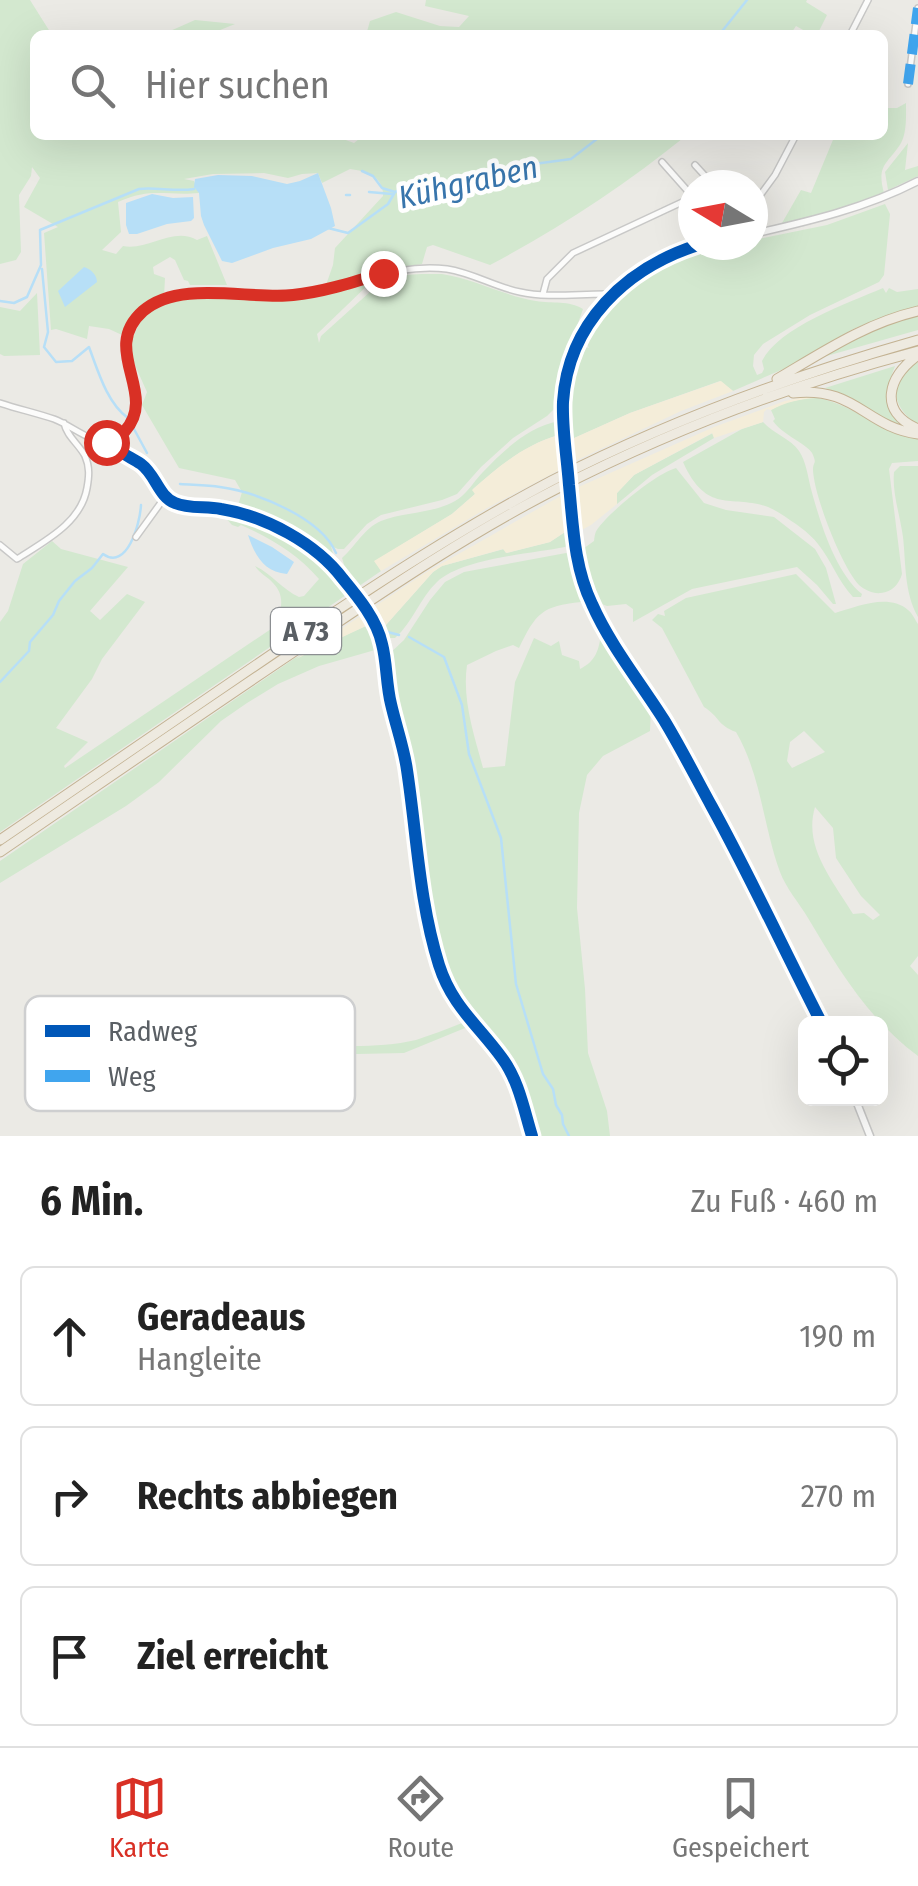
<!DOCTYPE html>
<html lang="de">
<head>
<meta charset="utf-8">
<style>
  body { margin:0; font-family:"Fira Sans Condensed",sans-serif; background:#f6f6f6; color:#222 }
  .controls { position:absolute; right:30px; bottom:30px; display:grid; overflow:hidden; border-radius:15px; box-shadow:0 10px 40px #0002 }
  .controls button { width:90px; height:90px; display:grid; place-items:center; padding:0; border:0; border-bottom:2px solid #e0e0e0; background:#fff; color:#222; font:50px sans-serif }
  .compass { position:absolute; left:678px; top:170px; width:90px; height:90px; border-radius:50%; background:#fff; box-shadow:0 10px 40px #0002; rotate:280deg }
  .stop { position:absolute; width:30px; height:30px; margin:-22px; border:8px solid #d93025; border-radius:50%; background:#fff }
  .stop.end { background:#d93025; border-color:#fff; box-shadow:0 2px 10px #0008 }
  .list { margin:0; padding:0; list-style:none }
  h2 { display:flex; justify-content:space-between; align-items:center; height:130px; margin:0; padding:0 40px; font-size:42px }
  h2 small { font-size:32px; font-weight:400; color:#767676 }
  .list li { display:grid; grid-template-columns:65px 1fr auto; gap:30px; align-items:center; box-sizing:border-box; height:140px; margin:0 20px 20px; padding:0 20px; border:2px solid #e0e0e0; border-radius:15px }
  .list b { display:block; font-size:38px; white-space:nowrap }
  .list p { margin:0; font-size:32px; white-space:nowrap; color:#767676 }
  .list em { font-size:32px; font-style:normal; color:#767676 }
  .icon { flex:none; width:55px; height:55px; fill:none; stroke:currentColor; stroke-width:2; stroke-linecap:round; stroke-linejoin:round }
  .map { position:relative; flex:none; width:918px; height:1136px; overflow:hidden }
  .search { position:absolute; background:#fff; box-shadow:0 10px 40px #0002; left:30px; right:30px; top:30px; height:110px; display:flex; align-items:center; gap:25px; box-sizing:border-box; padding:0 35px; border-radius:15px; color:#767676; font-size:38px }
  .sheet { height:610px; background:#fff }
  nav { display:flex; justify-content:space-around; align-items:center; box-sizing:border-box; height:140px; border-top:2px solid #e0e0e0; background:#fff; font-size:28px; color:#767676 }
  nav a { display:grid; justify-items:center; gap:5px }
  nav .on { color:#d93025 }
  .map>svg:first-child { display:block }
  .green { fill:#d3e8cf; fill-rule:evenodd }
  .sand { fill:#f4edd9 }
  .water { fill:#b7dff7 }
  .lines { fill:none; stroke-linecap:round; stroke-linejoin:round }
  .stream { stroke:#b7dff7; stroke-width:2.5 }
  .minor-tunnel { stroke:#c7c7c5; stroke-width:5; stroke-dasharray:5 2.5; stroke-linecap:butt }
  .minor-casing { stroke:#c8c8c7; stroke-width:8 }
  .tertiary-casing { stroke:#c8c8c7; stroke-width:9 }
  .motorway-casing { stroke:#c3b292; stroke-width:11 }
  .minor { stroke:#fcfcfb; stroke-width:5 }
  .tertiary { stroke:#fcfcfb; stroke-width:6 }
  .motorway { stroke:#eeeae0; stroke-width:9 }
  .tertiary-bridge-casing { stroke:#c8c8c7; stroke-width:9; stroke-linecap:butt }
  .tertiary-bridge { stroke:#fcfcfb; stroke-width:6 }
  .quiet { stroke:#40a5ee; stroke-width:10; stroke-dasharray:20 10; stroke-linecap:butt }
  .cycleway-casing { stroke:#fff; stroke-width:19 }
  .cycleway { stroke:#0057b8; stroke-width:12 }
  .route { stroke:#d93025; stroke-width:12 }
  .labels { text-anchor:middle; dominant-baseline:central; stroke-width:9; stroke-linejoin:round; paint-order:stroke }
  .shield { fill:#fff; stroke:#8c8f92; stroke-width:2.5 }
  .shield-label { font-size:28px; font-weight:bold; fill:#5a5f64 }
  .water-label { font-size:32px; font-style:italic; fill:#3875ac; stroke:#fff }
  .key { fill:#fff; stroke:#cecfd0; stroke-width:2.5 }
  .key-label { font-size:28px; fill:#5a5f64 }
</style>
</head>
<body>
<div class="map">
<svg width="918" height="1136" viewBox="0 0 918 1136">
  <rect width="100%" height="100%" fill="#ebeae5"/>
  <path class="green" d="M0 0H30L52 35H35V135H303L310 139 332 135 354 143 364 135H687C625 185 560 228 490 265L433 245 427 247 422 264 372 273 326 285 333 265 335 248 383 196C384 177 367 171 350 169L322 183 318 173 302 174 288 178 264 173 213 174 184 179 194 181 199 193C166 196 151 187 118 202L121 232 102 250 116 254 123 246C148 251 173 226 197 240L207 236 227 285H190L188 281 184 280 175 260 170 257 153 267 154 274 165 278 164 297 148 305 145 302 130 317 122 335 109 329 89 326 87 339 56 329 51 330 44 233 58 227 24 207 40 178 32 167 31 176 19 195 21 252 16 260 0 264Z
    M426 0H807L806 2 827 15 817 35H812L796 26 790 35H366L370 21 396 12 440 26 459 27 469 16 425 6Z
    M195 20 235 24 208 35H161Z
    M906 103C906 115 907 132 901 143 888 164 876 164 884 193L817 216 782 223 801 190 811 193 835 135H883V108H897Z
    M908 143 905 170 918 166V176L888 190 885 172Z
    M885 204 890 214 884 275 879 282 810 315 763 344 754 355 753 366 757 375 762 373 764 369 762 361C779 327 848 303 883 288L886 293 889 288 897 292 918 289V308L883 317 853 329 795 364 733 391 720 381 630 413 572 439C568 406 572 378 583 346L589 348 586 342C611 291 664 250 721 245 732 244 743 245 753 245V240L827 225Z
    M442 274C475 279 504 296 536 301 552 304 569 300 583 309L568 352 556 407 547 416 513 438 481 467 457 494 442 500 381 515 367 524 344 549H338L331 546 333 554 330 555 279 525 237 509 242 492 235 480 179 468 142 405 147 392 129 352V345L145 312 168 301 201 295 276 300 302 298 371 282 317 334 319 343 321 336 371 291C386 272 420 274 442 274Z
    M37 293 40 355 4 356 0 354V307L20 311Z
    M918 314V330L823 357C853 338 884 325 918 314Z
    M918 362V426C891 406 886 380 918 362Z
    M895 366C884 395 884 403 903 428 876 416 854 397 825 388Z
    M812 397C852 402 878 432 918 439V461L892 463 889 469 902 574C899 584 892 592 881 593 873 594 865 590 859 585 842 567 814 496 813 470 813 461 817 465 813 455 810 445 782 435 773 421L775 419 771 410 784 403Z
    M559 421V435C526 444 498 467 473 489L475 494 452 514 375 561 381 571 0 832V622L8 611 23 564 52 541 61 549 128 567 90 611 100 620 127 594 145 602 102 659 92 679 56 728 88 742 64 766 65 768 271 629C281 615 287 597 273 583 267 576 260 574 255 566 272 574 283 590 299 597L304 596 319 579C297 554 272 539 241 525L238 527 232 525 223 515C247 512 309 544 325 562 331 568 333 576 336 583H342L348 578 342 558C355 547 364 528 381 521 406 511 441 514 462 496 470 489 476 479 483 472 504 450 528 427 559 421Z
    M763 422C774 434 791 439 799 451 806 461 808 477 811 489 820 522 835 572 862 594L861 597H853C838 581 831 560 818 544 809 532 793 522 781 514 741 487 710 523 683 462L742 429Z
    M713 433 714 438 652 475 617 504V493L634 475Z
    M900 466H918V617C904 592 906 564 903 537 900 515 892 493 894 472Z
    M676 468 704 503 726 510 774 517 815 549 826 568 836 604H833L817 585 797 567 692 589 633 622V609L626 604 607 606 596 602 585 575 580 551 594 541C595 534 595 532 599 527 612 510 657 473 676 468Z
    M568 530 569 544 565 547C530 554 463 558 437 582 420 598 413 622 395 638H389L379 628 385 626 433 572 442 566 504 549 507 553 550 542Z
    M566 553 572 556 582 593 581 602C542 606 536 613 519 648L513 645 496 651 467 665C462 700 474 734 483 768L505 766 515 682 534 638 551 646 559 641 562 655 579 661 580 669C596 661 599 650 601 633L651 707 650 731 603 756 587 775 579 813 577 908 585 989 588 1053 607 1111 610 1136H536L514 1070 505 1055 457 999 445 977 423 888 414 807V784L388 673V655L404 640 430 600 445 582 464 572Z
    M796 574 835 613C857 607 888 593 908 610 913 614 915 620 918 624V956L910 966 918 975V1056C868 1019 839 970 808 918 799 903 786 888 780 872 763 825 761 775 736 732 717 725 720 717 704 707L662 628 652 620 658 614 665 616 664 611 686 598ZM804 731 825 752 792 768 787 761 790 742ZM815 807 833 828 836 858 861 896 880 915 873 920 864 913 853 914C833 881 803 847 815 807Z
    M368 625 370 633 376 636 378 644 375 650 319 666 278 684 247 703 221 721 159 782 126 806 0 883V861L295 658Z
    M462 1023 470 1026 404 1053 311 1055 310 1045C345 1046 382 1048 416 1040 431 1035 447 1029 462 1023Z"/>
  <path class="sand" d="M721 381 733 391 681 411 573 462 572 439 630 413Z
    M809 396 816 398C799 399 786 402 771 410L767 409 764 412 763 422 714 438 712 433 634 475 617 493V504L591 525 578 532 574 489 714 427 785 401Z
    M559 435V470L487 508 381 571 374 561 452 514 475 494 472 490C499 466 524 445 559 435Z
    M564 494 568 530 550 542 506 553 503 549 442 566 433 572 385 626 375 616 369 618 368 625 296 659 425 573Z"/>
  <path class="water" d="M318 173 331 208 335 226 311 239 273 248 232 263 222 261 204 225 201 216 199 193 194 187 195 179 218 175 252 176 287 184 300 181Z
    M152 194 173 198 193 197 194 218 191 221 167 224 137 234H129L126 225V203Z
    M84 267C91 269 97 275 97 282L65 307 58 291Z
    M248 535 272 547 294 562 287 574C264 572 255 556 248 535Z"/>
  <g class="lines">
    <path class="stream" d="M719 35 747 0
      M362 171 373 176 382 188 395 192
      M369 192 392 194
      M346 195H350
      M328 228 348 233 388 204 395 192 402 189 453 183 534 164 571 159 602 135
      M42 269 48 332 44 347 56 362 72 361 89 347C98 371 107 403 128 418L147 453
      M0 301 14 303 27 297 41 265 40 230 139 189C157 187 175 192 194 189
      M180 484C193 485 207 485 220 487 257 492 321 518 336 553
      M340 563 345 575
      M374 617 384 631 399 635
      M409 637 444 657 462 705 469 754 501 838 516 984 543 1074 553 1089 556 1105 562 1115 563 1124 569 1136
      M0 682 29 651 30 642 53 615 59 601 75 581 92 568 103 554C127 571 140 524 141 505"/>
    <path class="minor-tunnel" d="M344 579 356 597"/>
    <g class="minor-casing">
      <path id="minor" d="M850 35 868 0
        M908 84 918 8
        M662 162 693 197
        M695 165 706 177 704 185
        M753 205 775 175 796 135
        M543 294 547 279 573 253 693 197
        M0 403C18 409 36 413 54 419 73 426 92 445 112 441
        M112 441C174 403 90 349 148 307 184 281 248 299 290 295 343 291 392 262 447 269 473 273 495 287 520 292 546 298 576 294 604 294L609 297
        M112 441 118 451 147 469 161 492 171 501 182 505 229 511 280 530 316 550 344 579
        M136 537 165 497
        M0 545 17 559C45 541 81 523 87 488 89 477 90 467 85 456 79 444 67 437 64 423
        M373 621 382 639 386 678 407 766 423 901 438 963 454 1001 509 1069 516 1082 532 1136"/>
    </g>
    <g class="tertiary-casing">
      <path id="tertiary" d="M753 234C810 221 866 208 918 181
        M564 430C560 336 610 273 698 245
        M574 532C577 555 581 577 589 599 610 650 650 696 677 744 728 836 774 930 822 1024
        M855 1098 870 1136"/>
    </g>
    <g class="motorway-casing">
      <path id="motorway" d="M918 355C888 377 877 411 918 429
        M777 379C823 352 866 323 918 311
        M793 393C856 386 865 427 918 434
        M0 840C100 772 199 703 300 635 382 580 464 527 551 481 668 421 791 376 918 340
        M0 852C104 781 208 709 313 639 393 585 472 532 558 488 673 429 794 384 918 351"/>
    </g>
    <use href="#minor" class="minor"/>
    <use href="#tertiary" class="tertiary"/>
    <use href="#motorway" class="motorway"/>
    <g class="tertiary-bridge-casing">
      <path id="tertiary-bridge" d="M564 430 574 532"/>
    </g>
    <use href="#tertiary-bridge" class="tertiary-bridge"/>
    <path class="quiet" d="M908 84 918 8"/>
    <g class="cycleway-casing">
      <path id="cycleway" d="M698 245C626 268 568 323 563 402 562 429 567 458 569 485 573 525 574 567 592 604 610 645 640 682 664 720 681 748 696 778 712 807 751 878 785 952 822 1024
        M112 441C118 454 130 456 141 464 156 475 158 496 175 503 189 509 206 506 221 509 265 516 316 543 343 579 358 597 377 620 382 644 387 663 386 684 391 704 396 726 404 748 407 770 417 836 419 901 439 965 452 1006 478 1025 502 1058 519 1081 524 1110 532 1136"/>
    </g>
    <use href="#cycleway" class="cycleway"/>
  </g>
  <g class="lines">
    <path class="route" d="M106 442C115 440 119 437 125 431 159 393 99 350 143 311 180 279 249 300 293 295 323 292 354 282 383 273"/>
  </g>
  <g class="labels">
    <rect class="shield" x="271" y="608" width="70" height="46" rx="8"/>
    <g class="shield-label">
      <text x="306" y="631">A 73</text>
    </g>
    <g class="water-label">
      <text transform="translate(468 182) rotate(-13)">Kühgraben</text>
    </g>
  </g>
  <rect x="25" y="996" width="330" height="115" rx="15" class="key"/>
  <rect x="45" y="1025" width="45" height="12" fill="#0057b8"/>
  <rect x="45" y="1070" width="45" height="12" fill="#40a5ee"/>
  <g class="key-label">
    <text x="108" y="1041">Radweg</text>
    <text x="108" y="1086">Weg</text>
  </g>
</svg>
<div class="controls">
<button><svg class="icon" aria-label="locate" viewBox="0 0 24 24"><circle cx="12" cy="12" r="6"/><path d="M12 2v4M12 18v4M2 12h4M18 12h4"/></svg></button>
</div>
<svg class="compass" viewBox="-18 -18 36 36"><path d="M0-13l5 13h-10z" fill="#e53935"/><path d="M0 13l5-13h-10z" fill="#767676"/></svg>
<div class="stop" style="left:106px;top:442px"></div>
<div class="stop end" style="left:383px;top:273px"></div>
<div class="search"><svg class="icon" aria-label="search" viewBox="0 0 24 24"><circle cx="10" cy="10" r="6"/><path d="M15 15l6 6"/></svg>Hier suchen</div>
</div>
<section class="sheet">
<h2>6 Min.<small>Zu Fuß · 460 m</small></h2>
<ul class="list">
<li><svg class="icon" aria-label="ahead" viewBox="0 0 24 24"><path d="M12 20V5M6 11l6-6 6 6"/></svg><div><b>Geradeaus</b><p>Hangleite</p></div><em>190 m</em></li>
<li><svg class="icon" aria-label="right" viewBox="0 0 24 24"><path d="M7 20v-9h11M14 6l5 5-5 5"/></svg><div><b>Rechts abbiegen</b></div><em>270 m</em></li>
<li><svg class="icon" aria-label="arrive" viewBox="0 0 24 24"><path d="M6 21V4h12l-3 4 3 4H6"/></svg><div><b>Ziel erreicht</b></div></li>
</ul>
</section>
<nav>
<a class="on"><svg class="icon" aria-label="map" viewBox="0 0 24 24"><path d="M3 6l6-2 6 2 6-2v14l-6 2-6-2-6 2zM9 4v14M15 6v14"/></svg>Karte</a>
<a><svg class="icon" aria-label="directions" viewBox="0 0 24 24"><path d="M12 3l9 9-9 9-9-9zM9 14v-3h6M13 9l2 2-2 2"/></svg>Route</a>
<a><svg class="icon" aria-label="saved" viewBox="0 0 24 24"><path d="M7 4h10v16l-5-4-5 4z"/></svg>Gespeichert</a>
</nav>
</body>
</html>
